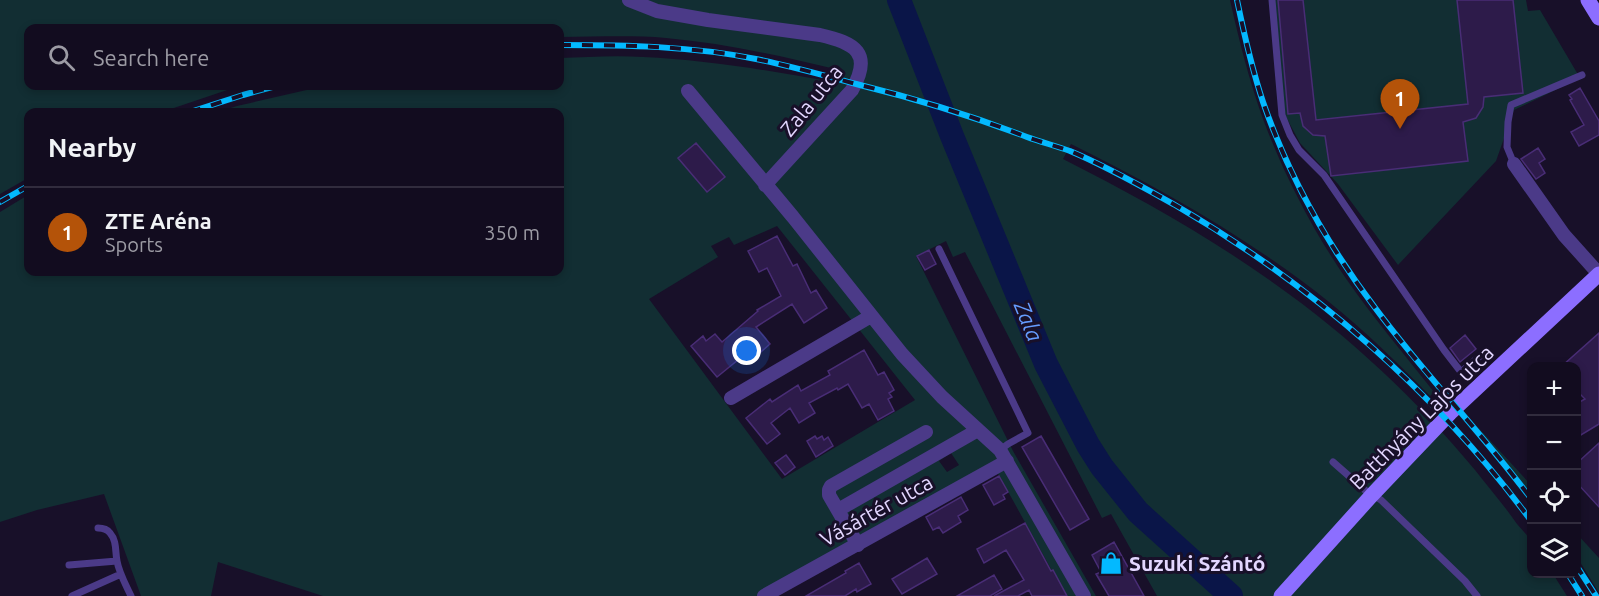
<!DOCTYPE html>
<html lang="en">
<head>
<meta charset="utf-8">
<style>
  body { margin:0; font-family:Ubuntu,sans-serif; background:#1b1528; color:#f1f3f6 }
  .controls { position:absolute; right:18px; bottom:18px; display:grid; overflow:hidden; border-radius:12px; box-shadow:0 3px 9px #0003 }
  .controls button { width:54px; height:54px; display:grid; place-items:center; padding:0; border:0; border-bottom:2px solid #312c3d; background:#120c1f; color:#f1f3f6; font:30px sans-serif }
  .you { position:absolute; left:747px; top:351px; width:21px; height:21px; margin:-15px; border:4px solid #fff; border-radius:50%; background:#1a73e8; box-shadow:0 0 0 9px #1a73e833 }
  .badge { display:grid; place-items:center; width:39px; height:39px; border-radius:50%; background:#b45309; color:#fff; font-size:20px; font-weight:700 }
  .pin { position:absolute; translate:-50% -50px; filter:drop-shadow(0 2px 3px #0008) }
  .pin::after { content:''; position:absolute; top:32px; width:21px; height:18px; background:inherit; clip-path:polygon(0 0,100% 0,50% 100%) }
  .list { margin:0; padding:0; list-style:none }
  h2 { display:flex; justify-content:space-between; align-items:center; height:78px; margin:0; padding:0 24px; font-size:26px }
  h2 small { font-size:20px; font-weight:400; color:#9c9ba4 }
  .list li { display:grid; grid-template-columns:39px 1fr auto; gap:18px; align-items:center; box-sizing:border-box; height:90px; padding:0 24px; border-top:2px solid #312c3d }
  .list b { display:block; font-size:22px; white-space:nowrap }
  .list p { margin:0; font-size:20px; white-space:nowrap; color:#9c9ba4 }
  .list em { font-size:20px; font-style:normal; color:#9c9ba4 }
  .icon { flex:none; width:33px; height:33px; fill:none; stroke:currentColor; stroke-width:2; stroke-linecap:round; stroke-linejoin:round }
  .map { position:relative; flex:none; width:1599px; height:596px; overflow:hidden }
  .search { position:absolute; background:#120c1f; box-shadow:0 3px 9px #0003; left:24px; top:24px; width:540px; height:66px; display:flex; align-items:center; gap:15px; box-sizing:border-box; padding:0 21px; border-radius:12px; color:#9c9ba4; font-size:22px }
  .panel { position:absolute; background:#120c1f; box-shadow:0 3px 9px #0003; left:24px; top:108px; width:540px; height:168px; border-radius:12px }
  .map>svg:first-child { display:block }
  .green { fill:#122e33; fill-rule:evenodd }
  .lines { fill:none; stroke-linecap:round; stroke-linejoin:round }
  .river { stroke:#0a1548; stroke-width:24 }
  .building { fill:#2d1b4a; stroke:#492d76; stroke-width:1.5 }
  .lane { stroke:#4b3a88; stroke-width:7 }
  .street { stroke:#4b3a88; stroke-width:14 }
  .secondary { stroke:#8c6eff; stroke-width:15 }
  .rail-casing { stroke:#03b9ff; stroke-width:6 }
  .rail { stroke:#181029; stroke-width:4; stroke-dasharray:11; stroke-linecap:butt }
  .labels { text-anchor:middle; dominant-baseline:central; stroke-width:6; stroke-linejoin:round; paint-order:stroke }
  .street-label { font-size:21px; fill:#e3d7ff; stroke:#181029 }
  .poi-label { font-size:21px; font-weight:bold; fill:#e3d7ff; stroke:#181029; text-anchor:start }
  .water-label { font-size:22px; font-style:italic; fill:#659cff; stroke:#181029 }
</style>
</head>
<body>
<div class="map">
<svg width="1599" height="596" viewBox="0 0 1599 596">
  <rect width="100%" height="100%" fill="#181029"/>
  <path class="green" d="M0 0H1230C1239 40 1249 80 1263 119 1284 175 1313 231 1347 280 1374 319 1405 355 1434 392L1430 396C1398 363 1365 331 1329 302 1250 239 1162 189 1071 144L1063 159C1136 196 1208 236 1275 284 1349 336 1417 400 1475 470 1489 488 1504 505 1517 524 1521 529 1528 535 1531 542 1534 548 1531 566 1532 574H1553L1567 596H1157L1111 514 1102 518 965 252 953 257 946 241 916 256 1013 451 1096 596H1066L996 470 771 596H323L218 562 211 596H141L104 494 37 510 0 522V212L28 195V272H560V112H218L237 106 324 86H560V58C587 57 616 55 643 57 705 60 767 70 828 81L831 68C777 55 722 43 666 38 631 35 595 37 560 37V28H28V86H239L162 112H28V178L0 194ZM777 226 915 400 782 479 649 299 718 257 711 246 729 237 734 245ZM951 453 959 465 947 472 939 461Z
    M1272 0H1526L1528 11 1540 10 1580 78 1514 110 1496 161 1398 265 1338 184 1300 143 1285 115Z
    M1475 424 1531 485V495Z
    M1577 534 1599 558V593L1577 557Z"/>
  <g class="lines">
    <path class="river" d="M899 0 952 136 1046 364 1088 445 1102 467 1138 512 1231 596"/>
  </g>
  <path class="building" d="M1278 0H1303L1316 120 1468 104 1457 0H1513L1523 93 1484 97 1483 107 1476 118 1463 122 1468 161 1331 176 1325 136 1313 135 1303 126 1300 113 1288 114Z
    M1580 88 1599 121V135L1579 146 1571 132 1584 125 1570 100 1572 99 1569 95Z
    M696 143 725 177 707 192 678 158Z
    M1538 148 1545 159 1539 163 1545 173 1536 179 1521 159Z
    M777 236 793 266 797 264 811 293 816 290 827 308 804 323 792 304 756 327 770 344 755 357 749 351 717 377 691 346 703 336 706 341 715 334 722 342 758 311 757 310 781 296 767 268 759 272 748 251Z
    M929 250 936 264 925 270 917 256Z
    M1599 333V424L1576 438V404L1585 399 1576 390V366H1562Z
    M1465 335 1476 349 1460 362 1450 348Z
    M864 350 878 375 884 372 894 390 889 393 892 397 888 399 894 411 878 420 869 404 862 408 848 384 838 390 837 388 809 403 815 413 799 423 790 408 771 423 780 434 767 444 746 418 770 399 772 402 798 385 801 391 830 375 828 371Z
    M815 436 817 439 822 436 824 440 828 437 833 446 816 457 807 441Z
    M1041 436 1089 519 1070 530 1022 447Z
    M1599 443V507L1576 482V464Z
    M786 455 795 467 785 475 775 463Z
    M999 476 1008 492 1003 495 1005 499 994 505 983 485Z
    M961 497 968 510 958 516 961 522 943 533 939 527 933 530 926 517Z
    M1025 523 1051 571 1053 570 1067 596H1032L1029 590 1018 596H994L1024 580 1006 550 984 563 977 549Z
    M1114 542 1144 596H1109L1096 574 1101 572 1092 555Z
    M927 558 937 574 902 594 892 579Z
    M859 563 871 584 857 592 856 589 845 596H806L846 573 845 571Z
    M994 575 1002 589 990 596H957Z"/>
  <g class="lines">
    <path class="lane" d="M1272 0 1282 115 1290 135 1299 150 1324 175 1444 350 1461 372 1486 351 1490 356
      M1514 164 1507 147 1508 122 1511 105 1582 75
      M939 249 1028 433 1008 444 1000 450
      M1333 462 1366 491 1381 500 1465 581 1477 596
      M98 528C103 528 107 529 110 533 117 541 115 551 117 561 119 573 126 585 131 596
      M69 565 117 561
      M72 596 121 574"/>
    <path class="street" d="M629 0 657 11 708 20 820 35C855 43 873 53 852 90L765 185
      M688 91 793 217 902 354 942 397 1000 450 1084 596
      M1514 164 1564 235 1599 274
      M731 398 871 316
      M838 510 978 430
      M858 545 829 495V490L831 486 926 432
      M764 596 1007 461"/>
    <path class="secondary" d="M1588 0 1599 18
      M1281 596 1372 495 1450 413 1599 274"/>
    <g class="rail-casing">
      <path id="rail" d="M1237 0C1244 34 1252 69 1263 102 1289 177 1328 246 1376 309 1425 375 1483 434 1532 500
        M560 45C625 45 692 46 756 59 791 66 826 76 860 85 917 99 972 116 1027 137 1041 142 1056 146 1070 151 1106 166 1141 186 1175 205 1313 285 1437 393 1532 522
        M190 112 243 95 276 86
        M0 202 28 186
        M1576 565 1596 596
        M1568 574 1582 596"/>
    </g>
    <use href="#rail" class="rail"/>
  </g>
  <defs>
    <g id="shop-bare" transform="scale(1.8)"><path d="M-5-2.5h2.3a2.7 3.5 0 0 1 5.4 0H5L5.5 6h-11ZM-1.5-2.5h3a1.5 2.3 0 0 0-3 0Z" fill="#03b9ff" stroke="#181029" stroke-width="2.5" paint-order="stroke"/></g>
  </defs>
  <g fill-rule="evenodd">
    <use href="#shop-bare" x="1111" y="563"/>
  </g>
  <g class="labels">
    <g class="street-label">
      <text transform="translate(811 100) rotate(-51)">Zala utca</text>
      <text transform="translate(1421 417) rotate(-45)">Batthyány Lajos utca</text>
      <text transform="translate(876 510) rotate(-29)">Vásártér utca</text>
    </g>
    <g class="poi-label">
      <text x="1129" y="563">Suzuki Szántó</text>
    </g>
    <g class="water-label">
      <text transform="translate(1029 321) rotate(68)">Zala</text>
    </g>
  </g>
</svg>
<div class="controls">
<button>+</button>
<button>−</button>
<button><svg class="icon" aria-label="locate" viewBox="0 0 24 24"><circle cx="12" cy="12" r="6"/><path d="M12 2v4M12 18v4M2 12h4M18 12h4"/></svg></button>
<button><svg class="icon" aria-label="layers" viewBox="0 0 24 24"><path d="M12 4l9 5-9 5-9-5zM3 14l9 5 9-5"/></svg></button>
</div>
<div class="you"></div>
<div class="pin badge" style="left:1400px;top:129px">1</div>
<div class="search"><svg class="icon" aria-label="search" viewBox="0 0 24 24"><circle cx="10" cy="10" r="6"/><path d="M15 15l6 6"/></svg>Search here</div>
<section class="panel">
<h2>Nearby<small></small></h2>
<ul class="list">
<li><span class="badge">1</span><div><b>ZTE Aréna</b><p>Sports</p></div><em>350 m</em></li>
</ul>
</section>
</div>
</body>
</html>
